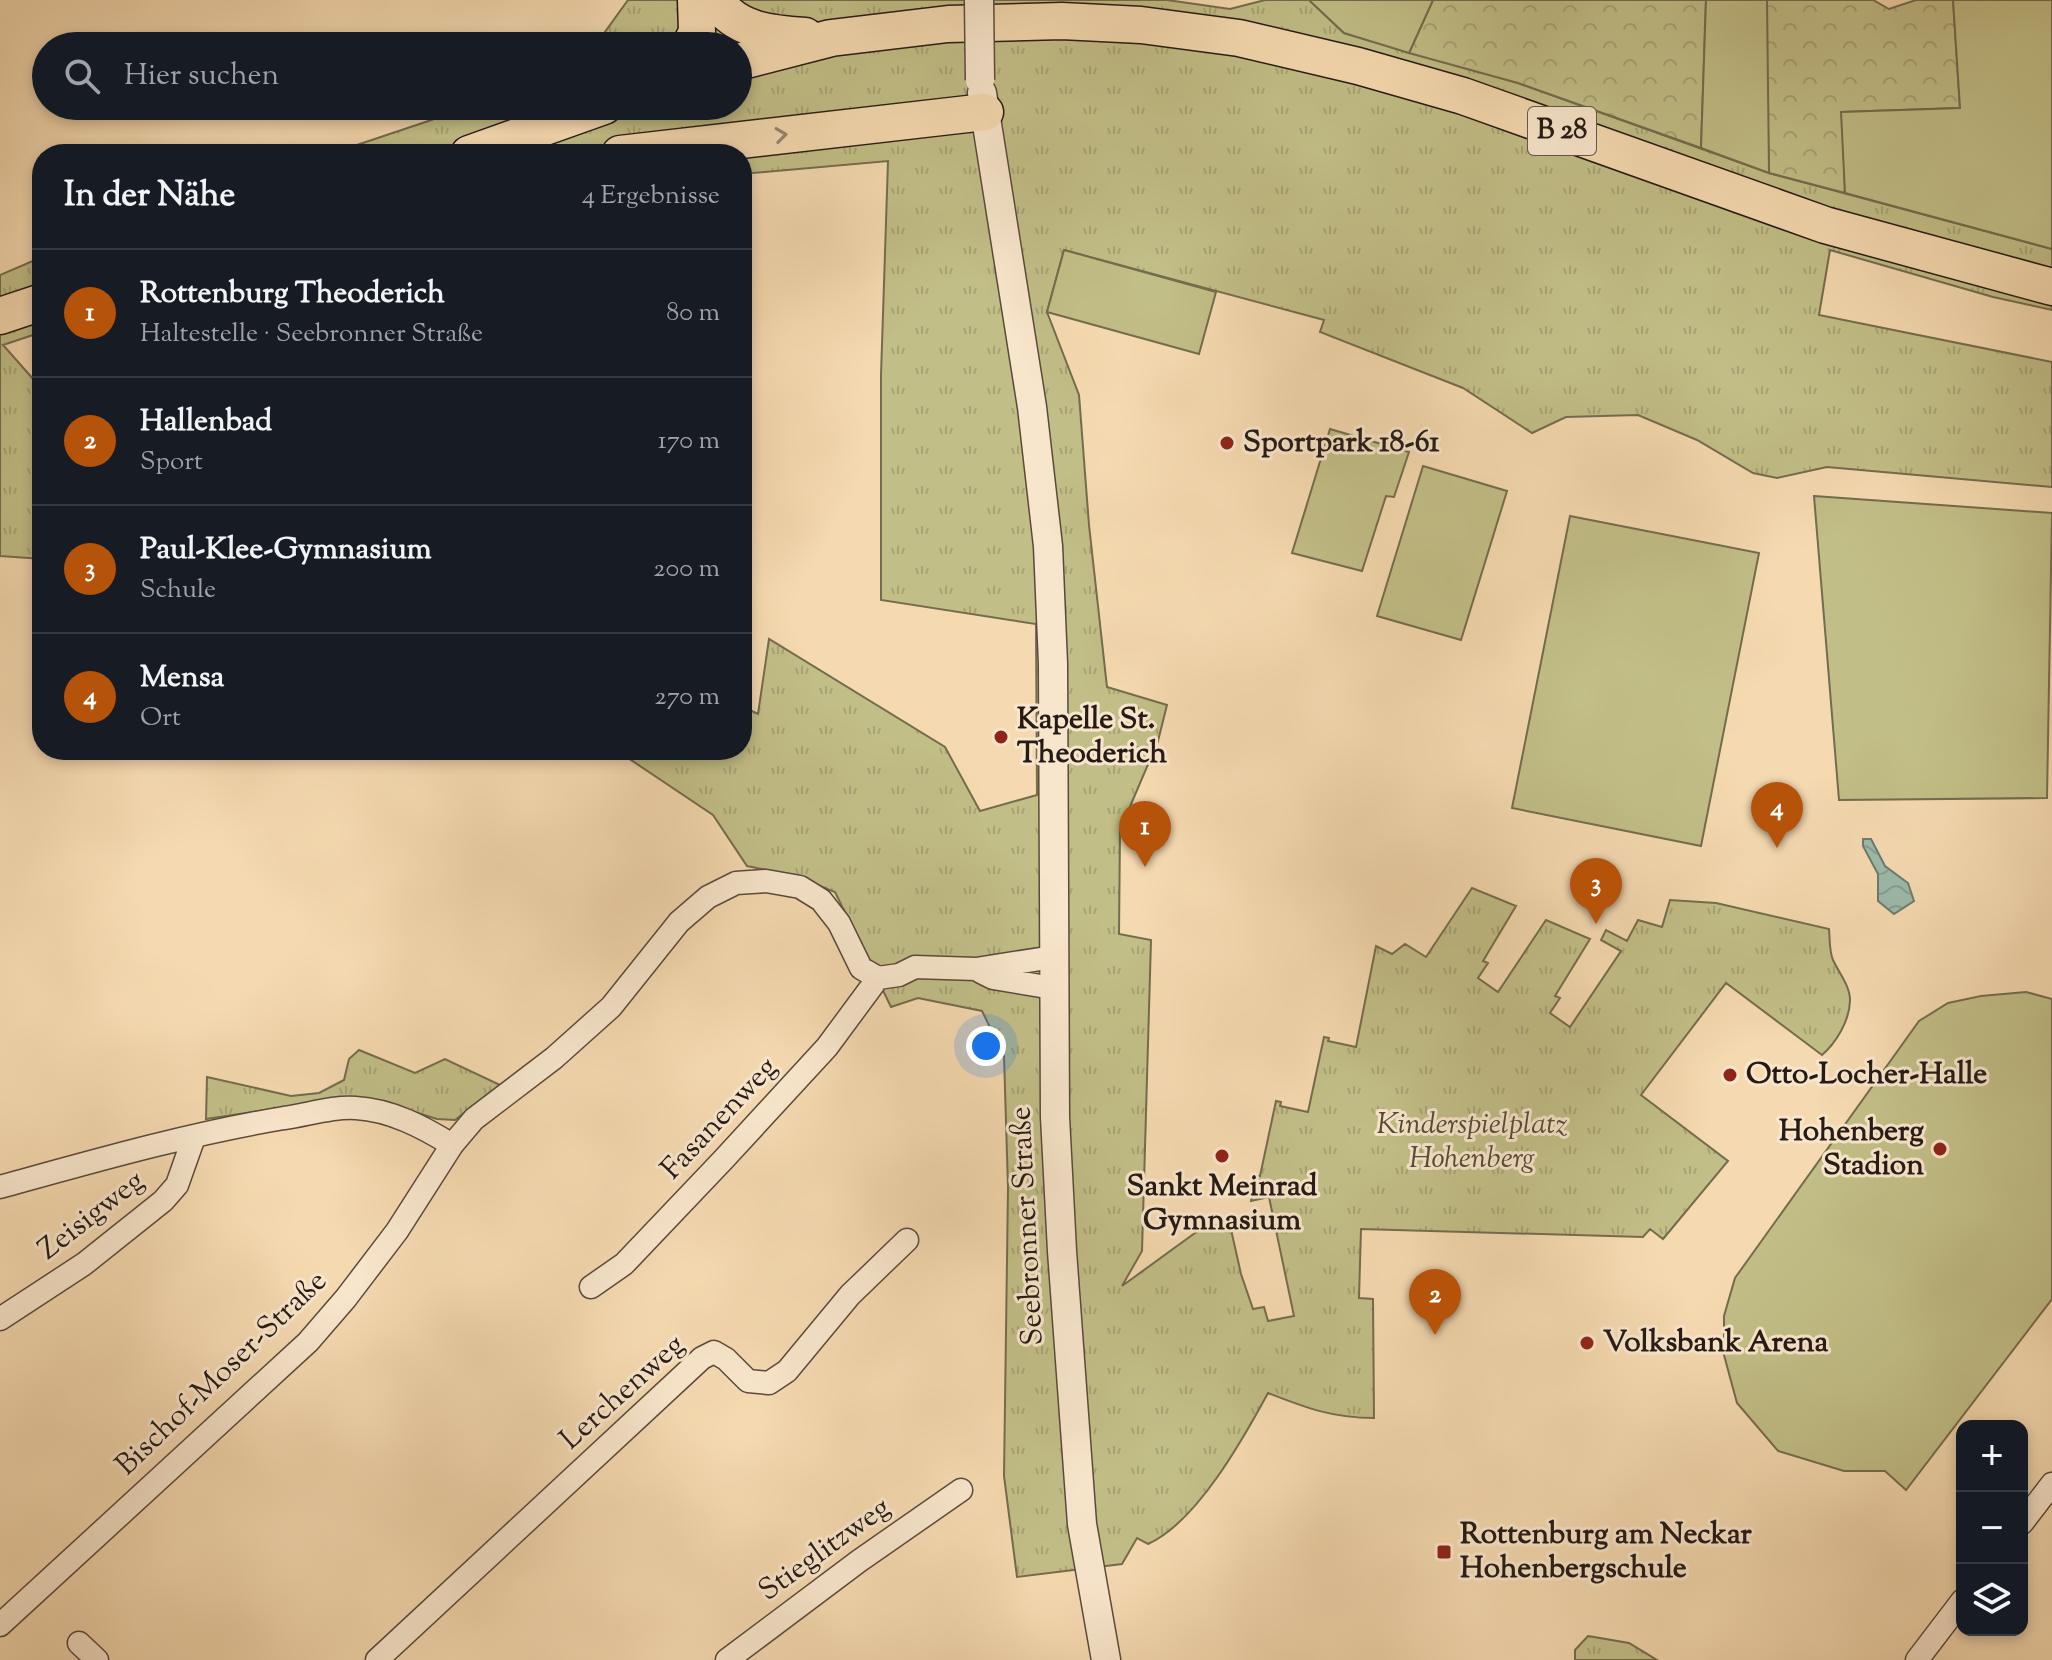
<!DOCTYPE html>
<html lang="de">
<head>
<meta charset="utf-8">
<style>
  body { margin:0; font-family:"Sorts Mill Goudy",serif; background:#242831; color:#f1f3f6 }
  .controls { position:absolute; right:24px; bottom:24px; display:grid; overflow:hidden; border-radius:16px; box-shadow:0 4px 12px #0003 }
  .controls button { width:72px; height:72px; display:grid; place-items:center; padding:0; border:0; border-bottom:2px solid #363941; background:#171b24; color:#f1f3f6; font:40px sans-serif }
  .you { position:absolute; left:986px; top:1046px; width:28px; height:28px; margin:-20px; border:6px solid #fff; border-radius:50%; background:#1a73e8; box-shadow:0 0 0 12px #1a73e833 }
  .badge { display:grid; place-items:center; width:52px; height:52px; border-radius:50%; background:#b45309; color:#fff; font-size:26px; font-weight:700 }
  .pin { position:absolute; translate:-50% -66px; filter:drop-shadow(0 2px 4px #0008) }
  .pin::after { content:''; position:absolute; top:42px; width:28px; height:24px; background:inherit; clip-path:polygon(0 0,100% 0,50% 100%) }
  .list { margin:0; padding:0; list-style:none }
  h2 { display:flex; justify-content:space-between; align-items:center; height:104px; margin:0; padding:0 32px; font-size:34px }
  h2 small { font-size:26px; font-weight:400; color:#9ea1a6 }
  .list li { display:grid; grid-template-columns:52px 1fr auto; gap:24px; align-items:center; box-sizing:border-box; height:128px; padding:0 32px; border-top:2px solid #363941 }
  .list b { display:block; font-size:30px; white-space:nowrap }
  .list p { margin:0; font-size:26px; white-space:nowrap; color:#9ea1a6 }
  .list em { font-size:26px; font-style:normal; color:#9ea1a6 }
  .icon { flex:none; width:44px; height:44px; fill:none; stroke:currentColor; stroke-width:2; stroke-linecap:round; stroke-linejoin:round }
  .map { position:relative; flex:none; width:2052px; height:1660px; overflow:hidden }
  .search { position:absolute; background:#171b24; box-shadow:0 4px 12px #0003; left:32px; top:32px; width:720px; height:88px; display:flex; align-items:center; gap:20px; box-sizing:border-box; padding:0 28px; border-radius:44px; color:#9ea1a6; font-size:30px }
  .panel { position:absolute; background:#171b24; box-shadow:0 4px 12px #0003; left:32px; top:144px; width:720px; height:616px; border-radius:32px }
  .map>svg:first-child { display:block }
  .grass { fill:url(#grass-tufts); stroke:#746c4e; stroke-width:2 }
  .forest { fill:url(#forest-crowns); stroke:#746c4e; stroke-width:2 }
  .garden { fill:#c2be87; stroke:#746c4e; stroke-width:2 }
  .water { fill:url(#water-waves); stroke:#6d7a6f; stroke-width:2 }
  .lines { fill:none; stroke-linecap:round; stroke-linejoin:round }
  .minor-casing { stroke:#5a4a3c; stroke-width:25 }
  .tertiary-casing { stroke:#5a4a3c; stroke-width:31 }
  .primary-casing { stroke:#261a15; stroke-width:39 }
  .minor { stroke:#f8e6cc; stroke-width:22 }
  .tertiary { stroke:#f8e6cc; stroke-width:28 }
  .primary { stroke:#f5d9b0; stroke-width:36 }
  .tertiary-bridge-casing { stroke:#5a4a3c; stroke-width:31; stroke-linecap:butt }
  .tertiary-bridge { stroke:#f8e6cc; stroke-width:28 }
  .oneway { stroke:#98836a }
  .poi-dot { fill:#8f2418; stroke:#f8e6cc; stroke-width:3 }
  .labels { text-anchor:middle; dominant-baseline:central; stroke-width:6; stroke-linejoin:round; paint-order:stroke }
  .shield { fill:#f8e6cc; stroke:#65574c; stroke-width:2 }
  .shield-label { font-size:28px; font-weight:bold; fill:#261a15 }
  .poi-label { font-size:30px; font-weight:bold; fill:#261a15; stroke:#f8e6cc; text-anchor:start }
  .street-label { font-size:30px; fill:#261a15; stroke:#f8e6cc }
  .park-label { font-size:30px; font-style:italic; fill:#554b37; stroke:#f8e6cc }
</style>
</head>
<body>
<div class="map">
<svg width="2052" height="1660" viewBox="0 0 2052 1660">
  <defs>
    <pattern id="grass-tufts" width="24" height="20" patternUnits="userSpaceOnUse" patternTransform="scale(2)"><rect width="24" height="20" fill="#c2be87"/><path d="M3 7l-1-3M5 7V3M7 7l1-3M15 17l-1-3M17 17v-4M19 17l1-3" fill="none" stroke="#a7a374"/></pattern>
    <pattern id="forest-crowns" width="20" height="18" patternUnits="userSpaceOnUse" patternTransform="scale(2)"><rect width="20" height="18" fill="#c2be87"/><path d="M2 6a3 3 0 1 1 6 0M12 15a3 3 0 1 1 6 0" fill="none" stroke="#a7a374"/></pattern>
    <pattern id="water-waves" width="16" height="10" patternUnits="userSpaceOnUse" patternTransform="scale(2)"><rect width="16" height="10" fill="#9cbaab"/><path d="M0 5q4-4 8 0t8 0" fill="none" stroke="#869f92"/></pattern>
  </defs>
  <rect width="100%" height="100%" fill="#f5d9b0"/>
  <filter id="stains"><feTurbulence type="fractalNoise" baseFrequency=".0025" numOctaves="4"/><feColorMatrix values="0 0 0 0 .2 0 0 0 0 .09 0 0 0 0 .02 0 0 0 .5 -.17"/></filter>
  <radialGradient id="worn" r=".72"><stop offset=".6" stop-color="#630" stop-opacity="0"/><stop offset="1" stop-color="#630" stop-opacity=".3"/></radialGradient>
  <path class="grass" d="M628 0H1167L1230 9 1265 0H1309L1344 33 1518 83 1769 173 2052 249V310L1993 297 1830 250 1819 315 2052 362V487L1827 467 1777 478 1753 473 1697 440 1638 415 1566 417 1532 433 1463 388 1320 332 1324 320 1064 250 1047 312 1079 395 1089 525 1107 687 1167 705 1158 741 1120 830 1119 934 1151 940 1142 1251 1122 1286 1206 1225H1230L1241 1274 1253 1309 1264 1307 1268 1321 1294 1316 1269 1197 1251 1201 1257 1176H1260L1276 1101 1281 1102 1280 1106 1308 1112 1324 1037 1329 1038 1328 1041 1356 1047 1376 946 1392 954 1405 944 1426 957 1472 888 1516 906 1483 961 1488 963 1478 978 1498 992 1546 920 1590 939 1555 996 1560 998 1550 1013 1570 1027 1621 951 1601 940 1606 930 1627 941 1638 920 1662 927 1670 900 1716 903 1829 929C1830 939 1829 951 1833 960 1839 973 1850 986 1850 1000 1850 1020 1836 1043 1822 1055L1726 983 1641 1095 1728 1161 1663 1239 1650 1229 1643 1237 1361 1229 1359 1298 1373 1299 1374 1418C1333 1418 1306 1408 1268 1393 1243 1439 1197 1522 1148 1544L1137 1538 1122 1564 1017 1577 1004 1476 1008 1188 1004 1056 982 1011 918 998 891 1007 835 892 792 875 747 866 713 815 622 754 612 750H742V706L758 714 769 639 945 747 980 811 1037 795 1036 624 881 600V375L888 161 742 174V154H330L473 106H738V46H591L602 36Z
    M42 257V332L3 345 42 389V559L0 556V275Z
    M359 1050 415 1073 445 1059 500 1085 455 1120 437 1119 379 1101 352 1097 206 1119 207 1077 291 1096 319 1093 344 1080 349 1059Z
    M1588 1636 1629 1643 1657 1660H1575V1650Z"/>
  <path class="forest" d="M1433 0H1706L1701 148 1518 83 1409 53Z
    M1765 0H1873L1889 9 1916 0H1953L1960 108 1842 112 1845 193 1769 173Z"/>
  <path class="garden" d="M1309 0H1433L1409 53 1344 33Z
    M1706 0H1767L1769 173 1701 148Z
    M1953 0H2052V249L1845 193 1841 112 1960 108Z
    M1064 250 1216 292 1199 354 1047 312Z
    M1330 429 1409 452 1394 497 1386 496 1362 571 1292 553Z
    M1423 466 1507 491 1461 640 1377 616Z
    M1814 496 2052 513 2047 798 1839 800Z
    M1570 516 1759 553 1701 846 1512 808Z
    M2026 992 2052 999V1299L1906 1490 1885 1471H1844L1778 1451 1737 1403 1724 1355V1316L1735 1278 1919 1021 1948 1003 1981 996Z"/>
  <path class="water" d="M1863 839H1871L1885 866 1908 883 1914 901 1894 914 1878 901V874L1863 846Z"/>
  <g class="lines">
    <g class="minor-casing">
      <path id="minor" d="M981 972 993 978 1053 988
        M0 1187C94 1161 188 1134 284 1118 307 1115 334 1106 356 1108 391 1110 423 1127 452 1145
        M591 1287 624 1264 723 1160 827 1047 878 978
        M0 1319 84 1264 163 1201 177 1185 194 1137
        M2022 1523 2052 1484
        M0 1625 308 1342 346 1298 397 1231 452 1145 474 1119 554 1058 611 1007 679 922 708 897 736 883 766 881 800 887 821 900 839 923 861 968 878 978 899 975 915 967 976 969 1053 957
        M79 1643 97 1660
        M377 1660 702 1358 714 1352 726 1359 748 1381 769 1383 787 1371 850 1295 907 1240
        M727 1660 859 1561 961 1490
        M1917 1660 1962 1601"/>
    </g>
    <g class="tertiary-casing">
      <path id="tertiary" d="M982 93 1032 407 1048 546 1053 664 1055 1117 1062 1251 1082 1524 1106 1660"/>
    </g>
    <g class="primary-casing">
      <path id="primary" d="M716 0C735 31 773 34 805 36
        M690 46 697 32 696 0
        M738 62 831 38 948 24 1062 21 1141 25 1239 38 1358 66 1463 96 1825 225 2052 287
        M469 154 604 106
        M620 154 985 112
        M0 316 42 302"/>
    </g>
    <use href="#minor" class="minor"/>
    <use href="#tertiary" class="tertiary"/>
    <use href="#primary" class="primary"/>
    <g class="tertiary-bridge-casing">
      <path id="tertiary-bridge" d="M979 0 980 80"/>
    </g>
    <use href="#tertiary-bridge" class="tertiary-bridge"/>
  </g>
  <defs><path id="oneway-chevron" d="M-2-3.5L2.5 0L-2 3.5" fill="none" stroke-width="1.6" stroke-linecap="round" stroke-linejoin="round" transform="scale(2)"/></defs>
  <use class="oneway" href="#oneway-chevron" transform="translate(781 135) rotate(-7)"/>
  <g class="poi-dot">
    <circle cx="1227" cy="443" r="8"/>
    <circle cx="1001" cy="737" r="8"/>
    <circle cx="1730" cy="1075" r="8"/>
    <circle cx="1940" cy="1149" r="8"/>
    <circle cx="1222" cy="1156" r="8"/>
    <circle cx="1587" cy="1343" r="8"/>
    <rect x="1436" y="1544" width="16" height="16" rx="4"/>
  </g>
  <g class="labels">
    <rect class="shield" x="1528" y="107" width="68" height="48" rx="6"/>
    <g class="shield-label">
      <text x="1562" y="131">B 28</text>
    </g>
    <g class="poi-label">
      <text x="1243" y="443">Sportpark 18-61</text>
      <text x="1017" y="720">Kapelle St.<tspan x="1017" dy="34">Theoderich</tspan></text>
      <text x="1746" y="1075">Otto-Locher-Halle</text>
      <text x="1924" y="1132" text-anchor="end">Hohenberg<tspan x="1924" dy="34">Stadion</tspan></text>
      <text x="1222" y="1187" text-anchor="middle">Sankt Meinrad<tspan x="1222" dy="34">Gymnasium</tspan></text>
      <text x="1603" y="1343">Volksbank Arena</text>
      <text x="1460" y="1535">Rottenburg am Neckar<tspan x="1460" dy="34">Hohenbergschule</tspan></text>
    </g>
    <g class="street-label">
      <text transform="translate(720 1119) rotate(-47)">Fasanenweg</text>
      <text transform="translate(92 1216) rotate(-38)">Zeisigweg</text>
      <text transform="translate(1028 1226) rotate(-93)">Seebronner Straße</text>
      <text transform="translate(222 1374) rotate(-44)">Bischof-Moser-Straße</text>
      <text transform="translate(623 1393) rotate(-42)">Lerchenweg</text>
      <text transform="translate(825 1550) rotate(-36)">Stieglitzweg</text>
    </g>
    <g class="park-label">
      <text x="1472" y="1125">Kinderspielplatz<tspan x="1472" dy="34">Hohenberg</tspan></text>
    </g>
  </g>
  <rect width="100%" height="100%" filter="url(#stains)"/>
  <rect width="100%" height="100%" fill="url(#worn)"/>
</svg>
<div class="controls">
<button>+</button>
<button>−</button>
<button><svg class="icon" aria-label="layers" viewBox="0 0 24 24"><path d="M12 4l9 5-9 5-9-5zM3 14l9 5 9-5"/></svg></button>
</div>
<div class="you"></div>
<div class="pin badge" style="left:1145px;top:867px">1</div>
<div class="pin badge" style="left:1435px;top:1335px">2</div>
<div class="pin badge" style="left:1596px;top:924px">3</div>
<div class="pin badge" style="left:1777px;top:848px">4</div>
<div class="search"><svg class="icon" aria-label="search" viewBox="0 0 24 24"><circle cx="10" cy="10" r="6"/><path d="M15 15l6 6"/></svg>Hier suchen</div>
<section class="panel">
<h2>In der Nähe<small>4 Ergebnisse</small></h2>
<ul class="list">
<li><span class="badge">1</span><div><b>Rottenburg Theoderich</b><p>Haltestelle · Seebronner Straße</p></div><em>80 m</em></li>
<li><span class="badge">2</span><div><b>Hallenbad</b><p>Sport</p></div><em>170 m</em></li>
<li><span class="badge">3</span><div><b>Paul-Klee-Gymnasium</b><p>Schule</p></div><em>200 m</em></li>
<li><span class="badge">4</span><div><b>Mensa</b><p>Ort</p></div><em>270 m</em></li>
</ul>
</section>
</div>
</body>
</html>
